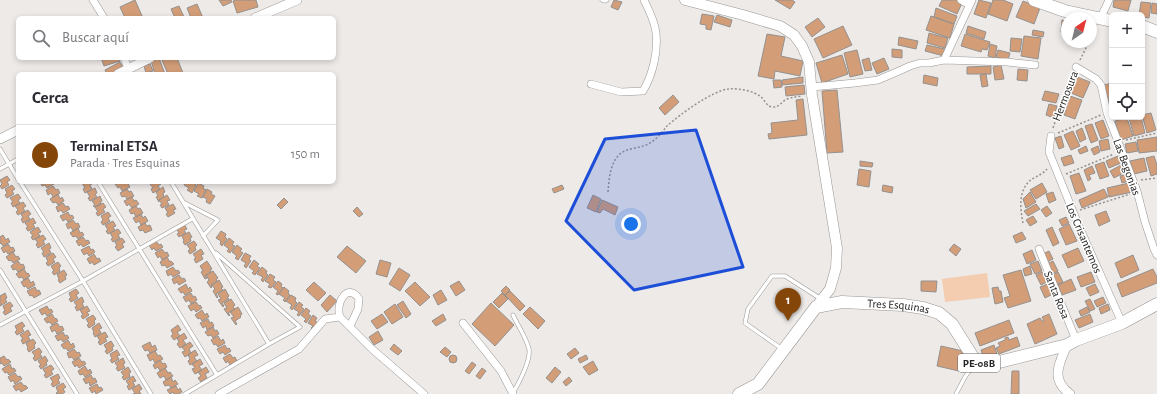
<!DOCTYPE html>
<html lang="es">
<head>
<meta charset="utf-8">
<style>
  body { margin:0; font-family:"Alegreya Sans",sans-serif; background:#f7f7f7; color:#2b2b33 }
  .controls { position:absolute; right:12px; top:12px; display:grid; overflow:hidden; border-radius:6px; box-shadow:0 2px 6px #0003 }
  .controls button { width:36px; height:36px; display:grid; place-items:center; padding:0; border:0; border-bottom:1px solid #e1e1e2; background:#fff; color:#2b2b33; font:20px sans-serif }
  .compass { position:absolute; left:1061px; top:12px; width:36px; height:36px; border-radius:50%; background:#fff; box-shadow:0 2px 6px #0003; rotate:35deg }
  .you { position:absolute; left:631px; top:224px; width:14px; height:14px; margin:-10px; border:3px solid #fff; border-radius:50%; background:#1a73e8; box-shadow:0 0 0 6px #1a73e833 }
  .badge { display:grid; place-items:center; width:26px; height:26px; border-radius:50%; background:#85460a; color:#fff; font-size:13px; font-weight:700 }
  .pin { position:absolute; translate:-50% -33px; filter:drop-shadow(0 1px 2px #0008) }
  .pin::after { content:''; position:absolute; top:21px; width:14px; height:12px; background:inherit; clip-path:polygon(0 0,100% 0,50% 100%) }
  .list { margin:0; padding:0; list-style:none }
  h2 { display:flex; justify-content:space-between; align-items:center; height:52px; margin:0; padding:0 16px; font-size:17px }
  h2 small { font-size:13px; font-weight:400; color:#7c7c81 }
  .list li { display:grid; grid-template-columns:26px 1fr auto; gap:12px; align-items:center; box-sizing:border-box; height:60px; padding:0 16px; border-top:1px solid #e1e1e2 }
  .list b { display:block; font-size:15px; white-space:nowrap }
  .list p { margin:0; font-size:13px; white-space:nowrap; color:#7c7c81 }
  .list em { font-size:13px; font-style:normal; color:#7c7c81 }
  .icon { flex:none; width:22px; height:22px; fill:none; stroke:currentColor; stroke-width:2; stroke-linecap:round; stroke-linejoin:round }
  .map { position:relative; flex:none; width:1157px; height:394px; overflow:hidden }
  .search { position:absolute; background:#fff; box-shadow:0 2px 6px #0003; left:16px; top:16px; width:320px; height:44px; display:flex; align-items:center; gap:10px; box-sizing:border-box; padding:0 14px; border-radius:6px; color:#7c7c81; font-size:15px }
  .panel { position:absolute; background:#fff; box-shadow:0 2px 6px #0003; left:16px; top:72px; width:320px; height:112px; border-radius:6px }
  .map>svg:first-child { display:block }
  .green { fill:#f4ccaf }
  .building { fill:#d39d78; stroke:#94918f }
  .lines { fill:none; stroke-linecap:round; stroke-linejoin:round }
  .service-casing { stroke:#9a9795; stroke-width:4.5 }
  .minor-casing { stroke:#9a9795; stroke-width:8 }
  .tertiary-casing { stroke:#9a9795; stroke-width:10 }
  .secondary-casing { stroke:#9a9795; stroke-width:11 }
  .trunk-casing { stroke:#9a9795; stroke-width:13 }
  .path { stroke:#949291; stroke-width:1.5; stroke-dasharray:2 2; stroke-linecap:butt }
  .service { stroke:#fff; stroke-width:3.5 }
  .minor { stroke:#fff; stroke-width:7 }
  .tertiary { stroke:#fff; stroke-width:9 }
  .secondary { stroke:#fff; stroke-width:10 }
  .trunk { stroke:#fff; stroke-width:12 }
  .marked { fill:#1d4ed8; fill-opacity:0.2; stroke:#1d4ed8; stroke-width:3; stroke-linejoin:round }
  .labels { text-anchor:middle; dominant-baseline:central; stroke-width:3; stroke-linejoin:round; paint-order:stroke }
  .shield { fill:#fff; stroke:#666564; stroke-width:1 }
  .shield-label { font-size:11px; font-weight:bold; fill:#242322 }
  .street-label { font-size:12px; fill:#242322; stroke:#fff }
</style>
</head>
<body>
<div class="map">
<svg width="1157" height="394" viewBox="0 0 1157 394">
  <rect width="100%" height="100%" fill="#edeae8"/>
  <path class="green" d="M987 273 990 297 945 302 942 279Z"/>
  <path class="building" d="M135 0 143 18H125L120 7Z
    M219 0H231L232 2 223 6Z
    M236 0H256L258 7 237 13 233 1Z
    M614 0 622 2 618 10 611 7Z
    M775 0H792L795 2 790 9Z
    M942 0H956L962 3 957 14 939 6Z
    M979 0 991 3 986 18 974 14Z
    M993 0H1003L1013 4 1007 21 988 14Z
    M1114 0H1131L1128 11 1113 7Z
    M1023 1 1040 8 1034 24 1016 17Z
    M1141 2 1151 3 1149 18 1142 17V15H1139Z
    M1152 3 1157 4V14L1151 13Z
    M197 4 203 18H191L187 8Z
    M179 6 184 17 175 18 171 9Z
    M936 8 957 16 954 24 934 17Z
    M702 14 714 16 711 30 706 29V25L700 24Z
    M717 15 732 20 730 27 714 22Z
    M931 16 954 24 950 38 926 30Z
    M818 18 825 27 812 37 805 27Z
    M1062 20 1067 21V33L1061 32Z
    M843 26 852 45 823 58 814 39Z
    M968 26 986 32 984 39 966 33Z
    M1033 30 1044 32 1043 37 1032 35Z
    M929 33 948 38 945 48 927 43Z
    M767 34 785 37 781 56 803 61 800 76 775 71 774 79 758 76Z
    M965 34 990 42 987 50 982 49 981 52 961 46Z
    M1024 36 1041 38 1038 59 1021 56Z
    M899 37 918 41 916 49 898 45Z
    M1011 38 1022 39 1020 52 1010 51Z
    M990 44 997 46 995 58 988 56Z
    M927 45 945 49 944 56 925 51Z
    M892 49 902 50V58L892 57Z
    M857 50 863 74 850 77 844 53Z
    M998 50 1010 53 1008 60 996 57Z
    M842 55 848 74 822 83 816 63Z
    M101 58H119L120 61 104 66Z
    M159 58 165 74H155L151 61Z
    M161 58H177L183 73 179 74H168Z
    M869 58 872 70 865 71 862 60Z
    M884 58 889 69 877 74 872 63Z
    M120 62 123 68 112 74H107L105 70Z
    M150 64 153 71 146 73 144 66Z
    M1001 65 1004 79 995 80 993 67Z
    M991 66V74H967V67Z
    M1018 69 1028 70 1027 81 1017 80Z
    M986 74 988 86 982 87 980 75Z
    M924 75 938 78 937 86 923 83Z
    M803 77V83L782 85V80Z
    M1077 77 1090 82 1083 98 1071 93Z
    M773 80H781L782 87 774 88Z
    M1112 83V113L1104 85Z
    M804 85 805 94 786 96 785 87Z
    M837 90 843 152 827 153 822 91Z
    M1045 91 1059 94 1056 103 1042 100Z
    M673 95 679 102 665 115 659 108Z
    M1070 96 1082 100 1075 119 1064 115Z
    M803 99 807 135 769 139 768 134 772 133 771 123 798 120 796 100Z
    M1049 104 1057 106 1054 118 1046 115Z
    M1151 113 1156 130 1147 133 1142 115Z
    M1132 117H1141L1145 133 1134 136 1129 118Z
    M1127 118 1133 136 1121 140 1115 121Z
    M1103 120 1109 136 1101 139 1095 123Z
    M1092 124 1098 140 1091 143 1085 126Z
    M1082 128 1086 139 1080 142 1076 131Z
    M1073 131 1080 146 1071 150 1064 135Z
    M1061 136 1064 147 1059 149 1055 138Z
    M1157 137V151L1139 153 1137 140Z
    M1108 139 1110 149 1101 151 1099 141Z
    M1136 142 1138 151 1127 153 1125 144Z
    M1086 146 1088 151 1080 154 1078 150Z
    M1098 146 1100 152 1094 155 1091 149Z
    M1071 155 1074 163 1064 166 1061 158Z
    M1118 156 1121 163 1109 168 1106 161Z
    M1154 156 1157 165V174L1151 176 1146 158Z
    M1144 158 1147 171 1134 174 1130 161Z
    M860 161 873 163 872 167 860 166Z
    M1104 162 1109 176 1100 179 1095 165Z
    M1123 164 1127 171 1114 178 1110 171Z
    M1092 166 1095 173 1089 175 1091 179 1088 181 1084 170Z
    M859 169 871 171 869 187 857 185Z
    M1079 173 1086 191 1076 194 1070 176Z
    M1127 174 1129 181 1122 183 1120 176Z
    M7 176 10 180 7 182 9 185 2 189 0 186 2 184 0 180Z
    M40 182H53L54 184 47 188 45 185 42 186Z
    M84 182H91L92 184 90 185 92 189 85 193 83 189 85 188 82 183Z
    M118 182H124L125 183 127 182 130 187 122 191 120 187 118 188 115 184Z
    M152 182H159L161 184 158 186 160 189 153 193 151 189 153 188 150 184Z
    M186 182H193L196 185 192 193 187 190 189 188 184 185Z
    M198 183 204 186 203 188 206 190 202 198 197 196 199 194 194 191Z
    M1042 183 1047 192 1036 199 1030 190Z
    M1129 183 1132 192 1109 197 1107 188Z
    M12 185 15 189 12 191 14 194 7 198 5 195 7 193 5 189Z
    M562 185 564 189 554 193 552 189Z
    M883 185 893 187 892 193 882 191Z
    M53 186 56 190 58 189 60 193 53 197 51 193 48 195 46 190Z
    M163 187 165 192 163 193 164 197 159 200V202L156 197 158 196 156 192Z
    M95 188 97 193 95 194 97 197 90 201 88 198 90 197 87 192Z
    M127 189 129 192 131 191 134 196 127 199 125 196 122 197 120 193Z
    M207 189 212 192 211 194 215 196 210 204 206 202 207 199 203 197Z
    M1104 189 1108 197 1082 208 1079 200Z
    M1030 192 1036 202 1026 208 1023 199Z
    M1053 192 1056 200 1049 203 1046 194Z
    M18 194 21 198 18 200 20 203 13 207 11 203 13 202 10 198Z
    M58 194 60 199 62 197 64 201 58 205 56 202 53 203 50 199Z
    M167 195 170 200 167 201 169 205 162 208 160 205 162 204 159 200Z
    M593 195 601 199 596 212 587 208Z
    M100 196 102 201 100 202 101 204 95 207 93 206 95 205 92 201Z
    M132 197 134 201 136 200 139 204 132 208 129 204 127 206 124 201Z
    M284 198 288 202 281 209 277 205Z
    M602 200 618 207 615 215 603 209 600 213 597 212Z
    M23 202 26 206 23 208 25 211 18 215 16 212 18 210 15 206Z
    M63 203 66 207 68 206 70 209 63 213 61 210 58 212 56 207Z
    M103 203 106 207 103 209 105 212 98 216 96 213 98 212 95 207Z
    M173 204 176 209 173 210 175 213 168 217 166 214 168 213 165 208Z
    M1036 204 1040 209 1028 216 1024 211Z
    M136 206 138 209 140 208 143 213 136 217 134 213 131 214 129 210Z
    M1047 206 1052 213 1046 217 1041 210Z
    M357 207 363 214 359 217 353 211Z
    M28 210 31 214 28 216 30 219 23 223 21 219 23 218 21 214Z
    M1106 211 1110 221 1099 226 1095 215Z
    M68 212 70 216 72 215 74 218 68 222 66 219 63 221 60 216Z
    M108 212 111 216 108 218 110 221 103 225 101 222 103 220 101 216Z
    M141 214 143 218 145 216 148 221 141 225 139 221 136 223 133 218Z
    M1033 216 1037 222 1030 226 1026 220Z
    M1066 217 1069 223 1062 226 1059 220Z
    M33 218 36 223 33 224 35 228 28 231 26 228 28 227 25 223Z
    M73 220 76 224 78 223 80 227 73 231 71 227 68 229 66 224Z
    M113 221 116 226 113 227 115 230 108 234 106 231 108 230 105 225Z
    M145 223 147 226 150 225 152 230 145 233 143 230 140 231 138 227Z
    M184 224 187 229 184 230 186 233 179 237 177 234 179 233 176 228Z
    M1069 224 1077 241 1066 245 1059 229Z
    M38 227 41 232 38 233 40 236 33 240 31 237 33 236 30 232Z
    M1052 227 1059 243 1053 246 1046 230Z
    M78 228 80 233 82 232 84 235 78 239 76 236 73 237 70 233Z
    M118 229 121 233 118 235 120 238 113 242 111 239 113 238 110 233Z
    M221 231 226 234 225 237 227 239 222 246 220 244 221 241 216 238Z
    M189 232 192 237 190 238 191 241 185 245 183 242 184 241 182 236Z
    M1022 232 1026 239 1016 243 1013 236Z
    M3 235 6 240 8 238 10 242 3 246 1 243 0 244V237Z
    M43 235 46 239 43 241 45 244 38 248 36 244 38 243 35 239Z
    M83 237 86 241 88 240 90 243 83 247 81 244 79 246 76 241Z
    M122 238 125 242 122 244 124 247 118 251 115 247 117 246 115 242Z
    M229 238 234 242 232 245 235 246 230 253 227 251 229 249 224 245Z
    M156 241 159 245 161 244 163 247 156 251 154 248 152 250 149 245Z
    M194 241 197 245 195 247 196 250 190 254 188 251 190 249 187 245Z
    M49 243 51 248 49 249 51 253 44 257 42 253 44 252 41 248Z
    M8 244 11 248 13 247 15 251 8 254 6 251 4 253 1 248Z
    M954 244 961 249 956 256 949 250Z
    M237 245 242 249 240 251 243 253 238 260 235 258 237 256 232 252Z
    M89 246 91 250 93 249 95 252 89 256 87 253 84 255 81 250Z
    M347 246 366 261 356 273 337 257Z
    M1078 248 1084 261 1068 268 1062 255Z
    M162 249 165 253 167 252 169 256 162 260 160 256 158 258 155 253Z
    M201 249 204 254 201 255 203 259 196 263 194 259 196 258 193 254Z
    M1032 250 1036 260 1027 264 1023 254Z
    M1049 251 1053 259 1047 262 1043 254Z
    M13 252 16 257 18 256 20 259 13 263 11 260 9 261 6 257Z
    M53 253 56 257 53 259 55 262 48 266 46 263 48 262 46 257Z
    M245 253 251 256 249 259 251 261 246 268 244 266 246 263 241 260Z
    M94 254 97 259 99 258 101 261 94 265 92 262 90 264 87 259Z
    M1133 255 1139 270 1121 278 1115 263Z
    M167 257 170 262 171 261 174 264 167 268 165 265 162 266 160 262Z
    M254 260 259 264 257 266 260 268 255 275 252 273 254 271 249 267Z
    M380 260 391 263 387 277 376 274Z
    M18 261 21 265 23 264 25 268 18 272 16 269 13 270 11 266Z
    M207 261 212 269 210 270 211 272 205 276 207 278 205 279 201 272 203 271 200 266Z
    M1038 261 1042 271 1035 274 1030 264Z
    M1053 261 1058 271 1052 274 1047 264Z
    M58 262 61 266 59 268 60 271 54 275 52 272 54 271 51 266Z
    M1030 266 1032 274 1025 276 1023 269Z
    M173 267 176 271 178 270 180 273 173 277 171 274 168 276 166 271Z
    M262 267 267 271 266 273 268 275 263 282 261 280 263 277 257 274Z
    M399 268 410 275 400 291 389 284Z
    M24 269 27 274 28 273 30 276 24 280 22 277 19 278 16 274Z
    M1153 269 1157 277V283L1122 297 1117 284Z
    M64 270 67 275 65 276 66 279 60 283 58 280 59 279 57 274Z
    M1021 270 1031 301 1008 308 1004 298 1010 296 1003 275Z
    M213 271 218 278 216 279 217 281 211 285 212 287 211 288 207 282 209 280 206 275Z
    M1042 272 1047 282 1041 285 1036 275Z
    M1058 272 1063 282 1056 285 1052 275Z
    M1091 272 1095 282 1081 287 1077 277Z
    M270 274 275 277 273 280 276 282 271 288 268 287 270 284 265 281Z
    M179 275 182 279 184 278 186 281 179 285 177 282 174 284 172 279Z
    M28 278 31 283 33 281 35 285 28 289 26 286 24 287 21 282Z
    M1071 279 1076 290 1062 295 1058 285Z
    M219 280 223 287 221 288 223 290 216 294 218 297 217 298 213 291 215 289 212 285Z
    M278 281 282 284 281 286 283 288 278 295 276 294 278 291 273 287Z
    M459 281 465 290 456 296 450 286Z
    M921 281H937L936 292 921 291Z
    M314 282 326 293 318 301 306 290Z
    M415 282 430 297 420 306 405 291Z
    M186 284 188 289 190 287 192 291 185 295 183 292 181 293 178 289Z
    M1048 284 1053 294 1045 298 1040 287Z
    M1095 284 1099 292 1090 296 1086 288Z
    M506 286 510 290 505 295 501 291Z
    M35 287 37 291 39 290 41 294 34 298 32 295 30 296 27 291Z
    M284 287 289 291 288 293 290 295 285 302 283 300 285 298 279 294Z
    M998 287 999 291H1001L1003 302 995 304 992 288Z
    M76 289 79 293 76 295 78 298 71 302 69 299 71 298 69 293Z
    M225 289 229 296 227 298 229 299 222 303 224 306 223 307 218 300 221 299 218 294Z
    M441 290 447 300 438 305 433 295Z
    M510 291 525 306 520 311 505 295Z
    M5 293 7 298 5 299 7 302 0 306V296Z
    M191 293 193 297 195 296 197 300 191 304 189 300 186 302 183 297Z
    M502 293 508 299 499 308 493 302Z
    M291 295 296 298 295 301 297 303 292 310 290 308 292 305 286 301Z
    M330 295 337 301 327 312 321 305Z
    M82 297 84 302 82 303 84 307 77 311 75 307 77 306 74 302Z
    M1103 297 1106 303 1097 307 1094 301Z
    M231 299 235 305 233 307 235 309 228 313 230 315 229 316 224 309 227 308 224 303Z
    M1090 299 1095 309 1090 311 1085 301Z
    M403 301 411 314 406 318 397 305Z
    M10 302 13 306 10 308 12 311 5 315 3 312 5 311 3 306Z
    M196 302 199 306 200 305 202 308 196 312 194 309 191 311 188 306Z
    M299 302 303 305 301 307 304 309 299 316 297 315 299 312 294 309Z
    M491 303 514 325 495 346 472 324Z
    M395 304 403 317 392 324 384 312Z
    M1108 304 1110 310 1101 314 1099 308Z
    M47 306 49 310 51 309 53 312 47 316 45 313 42 315 39 310Z
    M87 306 90 311 87 312 89 315 83 319 81 316 83 315 80 310Z
    M238 307 242 314 240 316 241 317 235 321 237 324 236 325 231 318 234 317 230 312Z
    M530 307 545 321 538 329 523 314Z
    M1087 307 1090 312 1081 316 1079 311Z
    M306 308 310 311 308 314 311 316 306 323 304 321 306 319 301 315Z
    M202 310 205 315 207 313 209 317 202 321 200 318 198 319 195 315Z
    M52 314 55 319 56 318 58 321 52 325 50 322 47 323 44 319Z
    M382 314 388 322 377 329 371 321Z
    M443 314 446 320 436 326 432 321Z
    M1049 314 1057 334 1035 344 1027 324 1040 318 1042 321H1044L1042 317Z
    M1090 314 1093 322 1079 328 1075 320Z
    M93 315 96 319 94 321 95 324 89 328 87 325 89 324 86 319Z
    M313 315 317 318 315 321 318 323 313 330 311 328 313 326 308 323Z
    M208 319 210 323 212 322 214 326 207 330 206 326 203 328 200 323Z
    M1009 320 1014 333 980 346 975 333Z
    M22 322 25 326 22 328 24 331 17 335 15 332 17 330 15 326Z
    M57 323 60 327 62 326 64 330 57 334 55 330 52 332 50 327Z
    M99 323 102 328 99 329 101 333 95 337 93 333 94 332 92 328Z
    M178 325 181 330 177 332 180 336 174 340 171 336 173 334 171 330Z
    M213 327 215 331 217 330 219 334 213 338 211 335 208 336 205 332Z
    M28 330 31 335 28 336 30 340 23 344 21 340 23 339 20 335Z
    M378 331 383 340 374 345 369 337Z
    M63 332 65 336 67 335 69 338 63 342 61 339 58 341 55 336Z
    M105 332 108 337 105 338 107 341 100 345 98 342 100 341 97 336Z
    M184 333 187 338 183 340 186 344 180 348 177 344 179 342 177 338Z
    M218 336 221 341 223 339 225 343 218 347 216 344 214 345 211 340Z
    M1008 337 1009 340 1017 337 1020 346 999 354 996 348 1000 346 998 343 1005 340V338Z
    M33 339 36 343 34 345 35 348 29 352 27 349 28 348 26 343Z
    M68 340 71 345 73 343 75 347 68 351 66 348 64 349 61 345Z
    M111 341 114 346 112 347 113 350 107 354 105 351 107 350 104 345Z
    M150 342 152 347 155 345 157 350 150 353 148 350 145 351 142 346Z
    M190 342 193 346 189 349 191 353 185 357 182 352 185 351 182 347Z
    M394 344 402 351 398 355 390 349Z
    M225 345 227 349 229 348 231 351 225 355 223 352 220 354 217 349Z
    M994 345 997 354 984 359 981 350Z
    M941 346 963 351 959 371 937 366Z
    M445 347 451 352 447 357 440 352Z
    M39 348 42 352 40 354 42 357 35 361 33 358 35 356 32 352Z
    M575 348 579 353 571 359 567 354Z
    M74 349 77 353 79 352 81 356 74 360 72 357 69 358 67 353Z
    M117 350 120 355 117 356 119 359 112 363 110 360 112 359 110 354Z
    M195 350 198 355 194 357 197 361 190 365 188 361 190 359 188 355Z
    M155 351 158 356 160 355 163 359 155 363 153 359 150 361 147 355Z
    M230 354 233 358 235 357 237 361 230 365 228 361 226 363 223 358Z
    M586 355 588 359 580 363 578 359Z
    M449 359a4 4 0 1 1 8 0a4 4 0 1 1-8 0Z
    M4 356 7 360 8 359 11 362 4 366 2 363 0 364V358Z
    M45 356 48 361 46 362 47 365 41 369 39 366 41 365 38 361Z
    M79 358 82 362 84 361 86 364 79 368 77 365 75 367 72 362Z
    M123 358 125 363 123 364 125 368 118 371 116 368 118 367 115 363Z
    M200 359 203 364 199 366 202 370 195 374 192 369 195 368 192 364Z
    M160 360 163 364 165 363 167 367 160 371 158 367 155 369 153 365Z
    M593 361 598 370 589 375 583 367Z
    M472 362 476 365 469 374 465 371Z
    M10 364 12 369 14 368 16 371 9 375 7 372 5 373 2 369Z
    M51 365 54 369 51 371 53 374 46 378 44 375 46 374 43 369Z
    M85 366 88 371 90 369 92 373 85 377 83 374 80 375 78 371Z
    M128 367 131 372 129 373 130 377 124 380 122 377 124 376 121 372Z
    M206 367 209 372 205 374 207 378 201 382 198 378 201 376 198 372Z
    M555 367 561 372 552 383 546 378Z
    M165 368 168 373 170 372 173 376 166 380 164 376 160 378 157 373Z
    M482 368 486 371 480 379 476 376Z
    M1012 371H1019V394H1011Z
    M15 373 18 377 20 376 22 379 15 384 13 380 11 382 8 377Z
    M58 374 60 378 58 380 60 383 53 387 51 384 53 382 50 378Z
    M91 375 93 379 95 378 97 382 90 386 89 382 86 384 83 379Z
    M133 376 136 381 133 382 135 386 129 390 127 386 129 385 126 381Z
    M171 377 173 382 175 380 178 384 171 388 169 385 165 386 163 382Z
    M569 377 572 381 566 386 563 382Z
    M21 382 24 386 25 385 28 388 21 392 19 389 16 391 13 386Z
    M63 383 66 387 63 389 65 392 62 394H57L56 393 58 392 56 387Z
    M97 384 99 388 101 387 103 390 96 394 95 391 92 393 89 388Z
    M139 384 142 389 139 391 141 394H133L135 393 132 389Z
    M176 386 178 390 180 388 182 392 179 394H174L173 392 170 394 167 390Z"/>
  <g class="lines">
    <g class="service-casing">
      <path id="service" d="M602 0 605 1 607 0
        M0 149 18 179
        M0 169 18 159
        M20 182 83 281 151 394
        M98 182 217 375
        M171 182 269 344 185 394
        M183 202 218 220 203 236
        M216 253 300 327 269 344
        M0 270 77 394
        M0 325 83 281 192 219
        M782 349 745 323 748 309 772 276H785L821 299
        M513 393C519 383 531 360 529 349 526 337 518 326 513 315
        M956 394 965 377 975 363"/>
    </g>
    <g class="minor-casing">
      <path id="minor" d="M93 0 104 18
        M961 0 969 5
        M1100 19 1109 0
        M124 58 128 68
        M944 60 972 0
        M1076 67 1096 79 1101 85 1107 113 1137 191 1145 222 1154 249 1157 255
        M591 84 621 92 643 91C653 74 658 52 656 33 655 22 649 10 644 0
        M812 87 855 83 878 80 899 71 910 66 920 63H929L944 60 1007 62 1035 65
        M1051 136 1049 152 1078 224 1122 323
        M1039 249 1076 340
        M463 323 501 371 513 394
        M350 326 358 309 359 299C348 282 335 302 340 317L372 349 424 394
        M219 394 299 349 325 319 340 317"/>
    </g>
    <g class="tertiary-casing">
      <path id="tertiary" d="M255 18 297 0
        M118 74 150 58
        M0 139 18 130
        M1067 345C1059 364 1050 379 1070 394"/>
    </g>
    <g class="secondary-casing">
      <path id="secondary" d="M685 0 743 15 780 26 794 35 802 46 809 62 812 95 837 248 836 268 830 289 816 307"/>
    </g>
    <g class="trunk-casing">
      <g id="trunk">
        <path d="M1034 0 1065 11 1112 21"/>
        <path d="M1142 26 1157 32"/>
        <path id="s1" d="M739 394 758 384 816 307 842 302 903 305 923 308 939 313 952 324 976 362 981 365H987L1067 345 1076 340 1122 323 1157 304"/>
      </g>
    </g>
    <path class="path" d="M1091 38 1096 28
      M1080 60 1089 42
      M1053 128 1068 84 1073 74
      M1058 133 1101 115
      M1126 140 1157 133
      M1066 174 1114 154
      M1141 180 1157 178
      M608 192C609 179 610 164 619 155 626 147 641 149 650 143 657 139 662 132 667 126 679 115 713 90 729 89 739 88 754 91 761 97 765 100 766 106 772 107 779 108 782 101 787 99 792 97 797 97 802 96
      M1080 210 1130 194
      M1023 223C1020 208 1018 189 1032 179 1037 176 1043 174 1047 169"/>
    <use href="#service" class="service"/>
    <use href="#minor" class="minor"/>
    <use href="#tertiary" class="tertiary"/>
    <use href="#secondary" class="secondary"/>
    <use href="#trunk" class="trunk"/>
  </g>
  <path class="marked" d="M696 130 743 267 634 290 566 221 605 139Z"/>
  <g class="labels">
    <rect class="shield" x="958" y="354" width="42" height="18" rx="3"/>
    <g class="shield-label">
      <text x="979" y="363">PE-08B</text>
    </g>
    <g class="street-label">
      <text transform="translate(1065 96) rotate(-69)">Hermosura</text>
      <text transform="translate(1127 167) rotate(70)">Las Begonias</text>
      <text transform="translate(1084 238) rotate(67)">Los Crisantemos</text>
      <text transform="translate(1057 295) rotate(68)">Santa Rosa</text>
      <text stroke="none"><textPath href="#s1" startOffset="201">Tres Esquinas</textPath></text>
    </g>
  </g>
</svg>
<div class="controls">
<button>+</button>
<button>−</button>
<button><svg class="icon" aria-label="locate" viewBox="0 0 24 24"><circle cx="12" cy="12" r="6"/><path d="M12 2v4M12 18v4M2 12h4M18 12h4"/></svg></button>
</div>
<svg class="compass" viewBox="-18 -18 36 36"><path d="M0-13l5 13h-10z" fill="#e53935"/><path d="M0 13l5-13h-10z" fill="#7c7c81"/></svg>
<div class="you"></div>
<div class="pin badge" style="left:788px;top:321px">1</div>
<div class="search"><svg class="icon" aria-label="search" viewBox="0 0 24 24"><circle cx="10" cy="10" r="6"/><path d="M15 15l6 6"/></svg>Buscar aquí</div>
<section class="panel">
<h2>Cerca<small></small></h2>
<ul class="list">
<li><span class="badge">1</span><div><b>Terminal ETSA</b><p>Parada · Tres Esquinas</p></div><em>150 m</em></li>
</ul>
</section>
</div>
</body>
</html>
